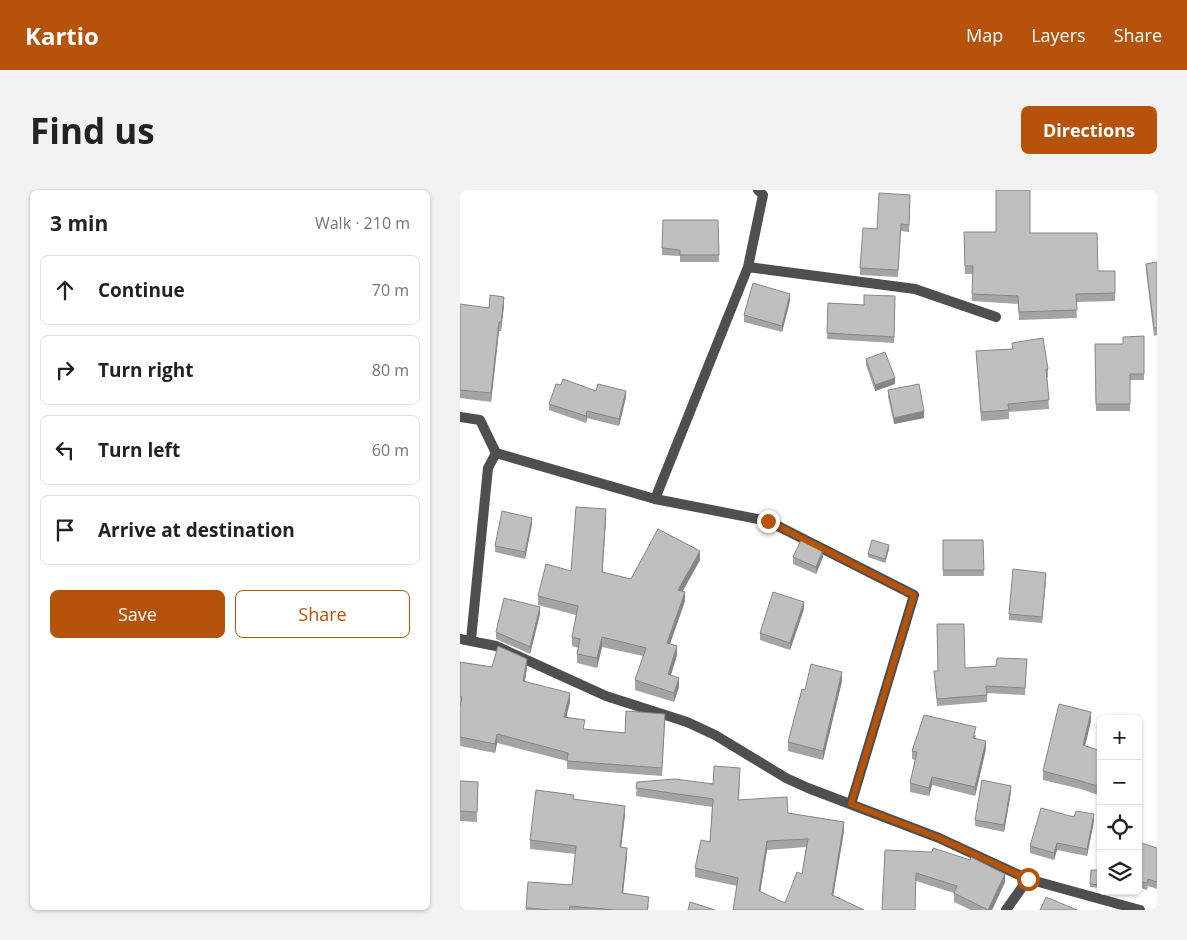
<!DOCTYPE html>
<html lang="en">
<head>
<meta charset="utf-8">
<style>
  body { margin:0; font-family:"Open Sans",sans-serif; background:#f2f2f2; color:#222 }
  .controls { position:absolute; right:15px; bottom:15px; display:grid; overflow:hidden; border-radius:8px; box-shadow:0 1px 4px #0004 }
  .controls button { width:45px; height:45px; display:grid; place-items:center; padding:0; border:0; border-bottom:1px solid #e0e0e0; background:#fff; color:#222; font:25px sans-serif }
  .stop { position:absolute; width:15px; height:15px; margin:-11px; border:4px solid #b45309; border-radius:50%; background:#fff }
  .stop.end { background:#b45309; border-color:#fff; box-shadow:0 1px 5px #0008 }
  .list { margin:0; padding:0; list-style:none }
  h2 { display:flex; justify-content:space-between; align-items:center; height:65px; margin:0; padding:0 20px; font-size:21px }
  h2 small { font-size:16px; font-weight:400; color:#767676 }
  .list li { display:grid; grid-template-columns:32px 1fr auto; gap:15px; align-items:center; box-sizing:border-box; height:70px; margin:0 10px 10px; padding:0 10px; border:1px solid #e0e0e0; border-radius:8px }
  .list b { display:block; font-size:19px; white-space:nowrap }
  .list em { font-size:16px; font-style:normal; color:#767676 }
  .actions { display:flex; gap:10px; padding:15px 20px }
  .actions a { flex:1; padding:11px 0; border:1px solid #b45309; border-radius:8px; text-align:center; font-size:18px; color:#b45309 }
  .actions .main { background:#b45309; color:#fff }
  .icon { flex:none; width:28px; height:28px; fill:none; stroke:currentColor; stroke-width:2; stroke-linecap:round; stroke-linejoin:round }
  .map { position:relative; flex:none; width:697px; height:720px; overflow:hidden; border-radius:8px }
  header { display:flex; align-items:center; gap:30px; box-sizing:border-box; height:70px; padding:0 25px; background:#b45309; color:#fff }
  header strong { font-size:24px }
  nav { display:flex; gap:28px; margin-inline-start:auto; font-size:18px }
  .intro { display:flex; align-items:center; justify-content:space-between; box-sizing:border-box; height:120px; padding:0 30px }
  h1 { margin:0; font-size:35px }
  .button { padding:12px 22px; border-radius:8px; background:#b45309; color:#fff; font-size:18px; font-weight:700 }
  main { display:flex; gap:30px; padding:0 30px }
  aside { flex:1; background:#fff; border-radius:8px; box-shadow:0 1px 4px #0004 }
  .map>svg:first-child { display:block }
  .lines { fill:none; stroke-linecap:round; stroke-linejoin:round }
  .minor { stroke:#4f4f4f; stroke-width:10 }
  .wall { fill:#a4a4a4; fill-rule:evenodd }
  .shaded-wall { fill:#868686 }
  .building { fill:#bfbfbf; stroke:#868686; fill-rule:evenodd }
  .route { stroke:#b45309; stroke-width:6 }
</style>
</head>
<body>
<header>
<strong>Kartio</strong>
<nav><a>Map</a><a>Layers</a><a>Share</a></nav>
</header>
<div class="intro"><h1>Find us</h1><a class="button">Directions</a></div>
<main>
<aside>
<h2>3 min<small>Walk · 210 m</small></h2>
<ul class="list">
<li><svg class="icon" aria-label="ahead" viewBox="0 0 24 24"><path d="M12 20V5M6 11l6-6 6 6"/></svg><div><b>Continue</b></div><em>70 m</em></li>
<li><svg class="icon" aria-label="right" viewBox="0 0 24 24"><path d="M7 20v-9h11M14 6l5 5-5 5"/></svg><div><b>Turn right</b></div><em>80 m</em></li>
<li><svg class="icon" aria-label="left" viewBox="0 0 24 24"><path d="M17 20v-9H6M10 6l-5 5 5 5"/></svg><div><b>Turn left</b></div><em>60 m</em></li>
<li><svg class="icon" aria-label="arrive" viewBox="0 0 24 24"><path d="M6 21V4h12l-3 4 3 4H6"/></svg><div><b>Arrive at destination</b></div></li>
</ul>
<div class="actions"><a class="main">Save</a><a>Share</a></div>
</aside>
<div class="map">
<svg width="697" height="720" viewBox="0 0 697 720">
  <rect width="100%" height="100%" fill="#fff"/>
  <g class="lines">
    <path class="minor" d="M288 77 455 99 536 127
      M0 227 20 230 36 263 195 309 308 331 454 405 391 614
      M195 309 288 77 303 5 298 0
      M0 449 36 456 146 506 227 532 255 545 326 588 348 598 479 648 568 689
      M11 450 28 278 36 263
      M546 720 568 689 680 720"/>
  </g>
  <path class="wall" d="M450 11 449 42 441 41 438 87 400 85V78L417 39Z
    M258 30 259 72H220V66L202 65V58Z
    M504 42 570 43 638 81H655V111L616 112 617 128 559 130 558 114 512 111 513 84H505Z
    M697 72V145L694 146 686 81V74Z
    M435 106 434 153 367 149 368 113 404 115Z
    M330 111 322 142 284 132V125Z
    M0 114 29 118 44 115 41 141H39L31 212 0 208Z
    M684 146V190H670V221H636L635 154H663Z
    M552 153 588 179V187L587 188 589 219 549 222V229L521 231 516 161 552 159Z
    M406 169 435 194 415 201 406 175Z
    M101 195 136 201 166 207 159 236 127 228 126 233 89 220V214Z
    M428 200 464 228 434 234 428 207Z
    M146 329 142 382 171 389 240 370 223 401 225 411 210 454 217 465 211 485 219 497 214 512 175 500V490L183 466 142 457 137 478 117 473V464L118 458 112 456V447L116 425 78 415V406L111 381Z
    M72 334 65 369 35 362V356Z
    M483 350H523L524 386H483Z
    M429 359 425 373 408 367V364Z
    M333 367H363L356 384 333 374Z
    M586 389 582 433 549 430V424Z
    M344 419 330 460 300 450V443Z
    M80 424 70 464 36 449V442Z
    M567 469 565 505 527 503V512L477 516 474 481 536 476Z
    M0 472 32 477 67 478 65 491 110 512 106 528 124 539 165 543 205 532 202 586 107 579V571L37 553 35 563 0 556Z
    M382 491 363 570 328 561V552L345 500Z
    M631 531 625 556 641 561V606L621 599 583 590V581Z
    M516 545 515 548 526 559 515 606 472 595 469 606 450 602V593L455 570 452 569V561Z
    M280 586 279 610 328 623 384 641 373 705 404 720H273L277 696 235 687V678L250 652 252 617 176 606 177 592 253 594ZM346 657 342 684 325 713 300 702 307 660Z
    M0 591 18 592 17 632 0 631Z
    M551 602 544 642 515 636V630Z
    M114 610 165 625 161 657 167 666 163 703 189 715 188 720H66L68 692 112 695 115 664 70 659V650Z
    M614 627 634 631 627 666 597 660 594 670 570 663V656Z
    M678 652 697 658V699L688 696 687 700 678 697Z
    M425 660 545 692 532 720H511L494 712V703L456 691 455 720H422Z
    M631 680H641V698L630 697Z"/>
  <path class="shaded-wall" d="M330 104V111L322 142V136Z
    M44 107V115L41 141V133Z
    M39 132V141L31 212V203Z
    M435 188V194L415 201V195Z
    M166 201V207L159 236V229Z
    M127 221V228L126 233V226Z
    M464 221V228L434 234V228Z
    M146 319V329L142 391V382Z
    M72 328V334L65 369V362Z
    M429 355V359L425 373V369Z
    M363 360V367L356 384V377Z
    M240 361V370L218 409V400Z
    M586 383V389L582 433V427Z
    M225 402V411L207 462V453Z
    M344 412V419L330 460V453Z
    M80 417V424L70 464V457Z
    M142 447V457L137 478V468Z
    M217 456V465L208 494V484Z
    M67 469V478L63 499V491Z
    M382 482V491L363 570V561Z
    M219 488V497L214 512V503Z
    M110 503V512L104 536V527Z
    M631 522V531L623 564V555Z
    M37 544V553L35 563V554Z
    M526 551V559L515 606V597Z
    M472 587V595L469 606V598Z
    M551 596V602L544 642V635Z
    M165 616V625L160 666V657Z
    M634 624V631L627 666V659Z
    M384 632V641L372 713V705Z
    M307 651V660L299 710V701Z
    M597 653V660L594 670V663Z
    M167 658V666L162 712V703Z
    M545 684V692L532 720H528Z"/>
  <path class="building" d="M536 0H570V43H637L638 81H655V103L616 104 617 120 559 122 558 106 512 104 513 76H505L504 42H536Z
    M419 3 450 5 449 35 441 34 438 80 400 78 403 38 417 39Z
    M203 30H258L259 65H220V60L202 58Z
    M697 72V138H694L686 74Z
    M293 93 330 104 322 136 284 125Z
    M30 105 44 107 41 133 39 132 31 203 0 200V114L29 118Z
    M404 105 435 106 434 147 367 143 368 113 404 115Z
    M684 146V184H670V214H636L635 154H663V147Z
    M583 148 588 179H586L589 210 548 214 549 220 521 222 516 161 553 159 552 153Z
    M425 162 435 188 415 195 406 169Z
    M103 189 136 201 138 194 166 201 159 229 127 221 126 226 89 214 96 194 101 195Z
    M459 194 464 221 434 228 428 200Z
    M116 317 146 319 142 382 171 389 198 339 240 361 218 400 225 402 207 453 217 456 208 484 219 488 214 503 175 490 186 458 142 447 137 468 117 464 120 449 112 447 118 416 78 406 86 374 111 381Z
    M42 321 72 328 65 362 35 356Z
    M341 350 363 360 356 377 333 367Z
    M412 350 429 355 425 369 408 364Z
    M483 350H523L524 380H483Z
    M553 379 586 383 582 427 549 424Z
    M313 402 344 412 330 453 300 443Z
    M44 408 80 417 70 457 36 442Z
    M477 434H504L505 478 536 476 537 468 567 469 565 498 526 496 527 505 477 509 474 481H478Z
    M38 456 67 469 63 491 110 503 104 527 125 530 123 539 165 543 166 521 205 524 202 578 107 571 108 563 37 544 35 554 0 547V517L2 507 0 506V472L32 477Z
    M351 474 382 482 363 561 328 552 342 499 345 500Z
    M599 514 631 522 623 555 641 561V597L621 591 583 581Z
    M464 525 516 537 513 548 526 551 515 597 472 587 469 598 450 593 457 562 452 561Z
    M254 576 280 578 278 610 327 607 328 623 384 632 372 705 404 720H273L278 688 235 678 241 650 250 652 253 609 176 598 177 592 215 589 253 594ZM348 649 342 684 337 682 325 713 299 701 307 651Z
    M522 590 551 596 544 635 515 630Z
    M0 591 18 592 17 622 0 621Z
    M76 600 114 605 113 609 165 616 160 657 167 658 162 703 189 707 187 720H155L110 716 109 720H92L66 718 68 692 112 695 116 656 70 650Z
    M581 618 614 627 616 621 634 624 627 659 597 653 594 663 570 656Z
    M678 652 697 658V692L688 689 687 693 678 691Z
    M473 658 510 670 511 667 545 684 528 720 494 703 497 696 456 683 455 720H422L425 660 472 662Z
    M631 680H641V695L630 694Z
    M586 707 617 720H580Z
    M230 712 255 720H228Z"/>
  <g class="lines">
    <path class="route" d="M308 331 454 405 391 614 479 648 568 689"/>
  </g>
</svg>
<div class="controls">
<button>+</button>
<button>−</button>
<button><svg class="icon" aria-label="locate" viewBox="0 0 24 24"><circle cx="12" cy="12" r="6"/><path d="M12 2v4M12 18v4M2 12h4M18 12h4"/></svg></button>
<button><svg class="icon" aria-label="layers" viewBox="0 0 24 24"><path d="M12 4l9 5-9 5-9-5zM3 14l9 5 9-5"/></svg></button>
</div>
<div class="stop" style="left:568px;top:689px"></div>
<div class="stop end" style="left:308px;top:331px"></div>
</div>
</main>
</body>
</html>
